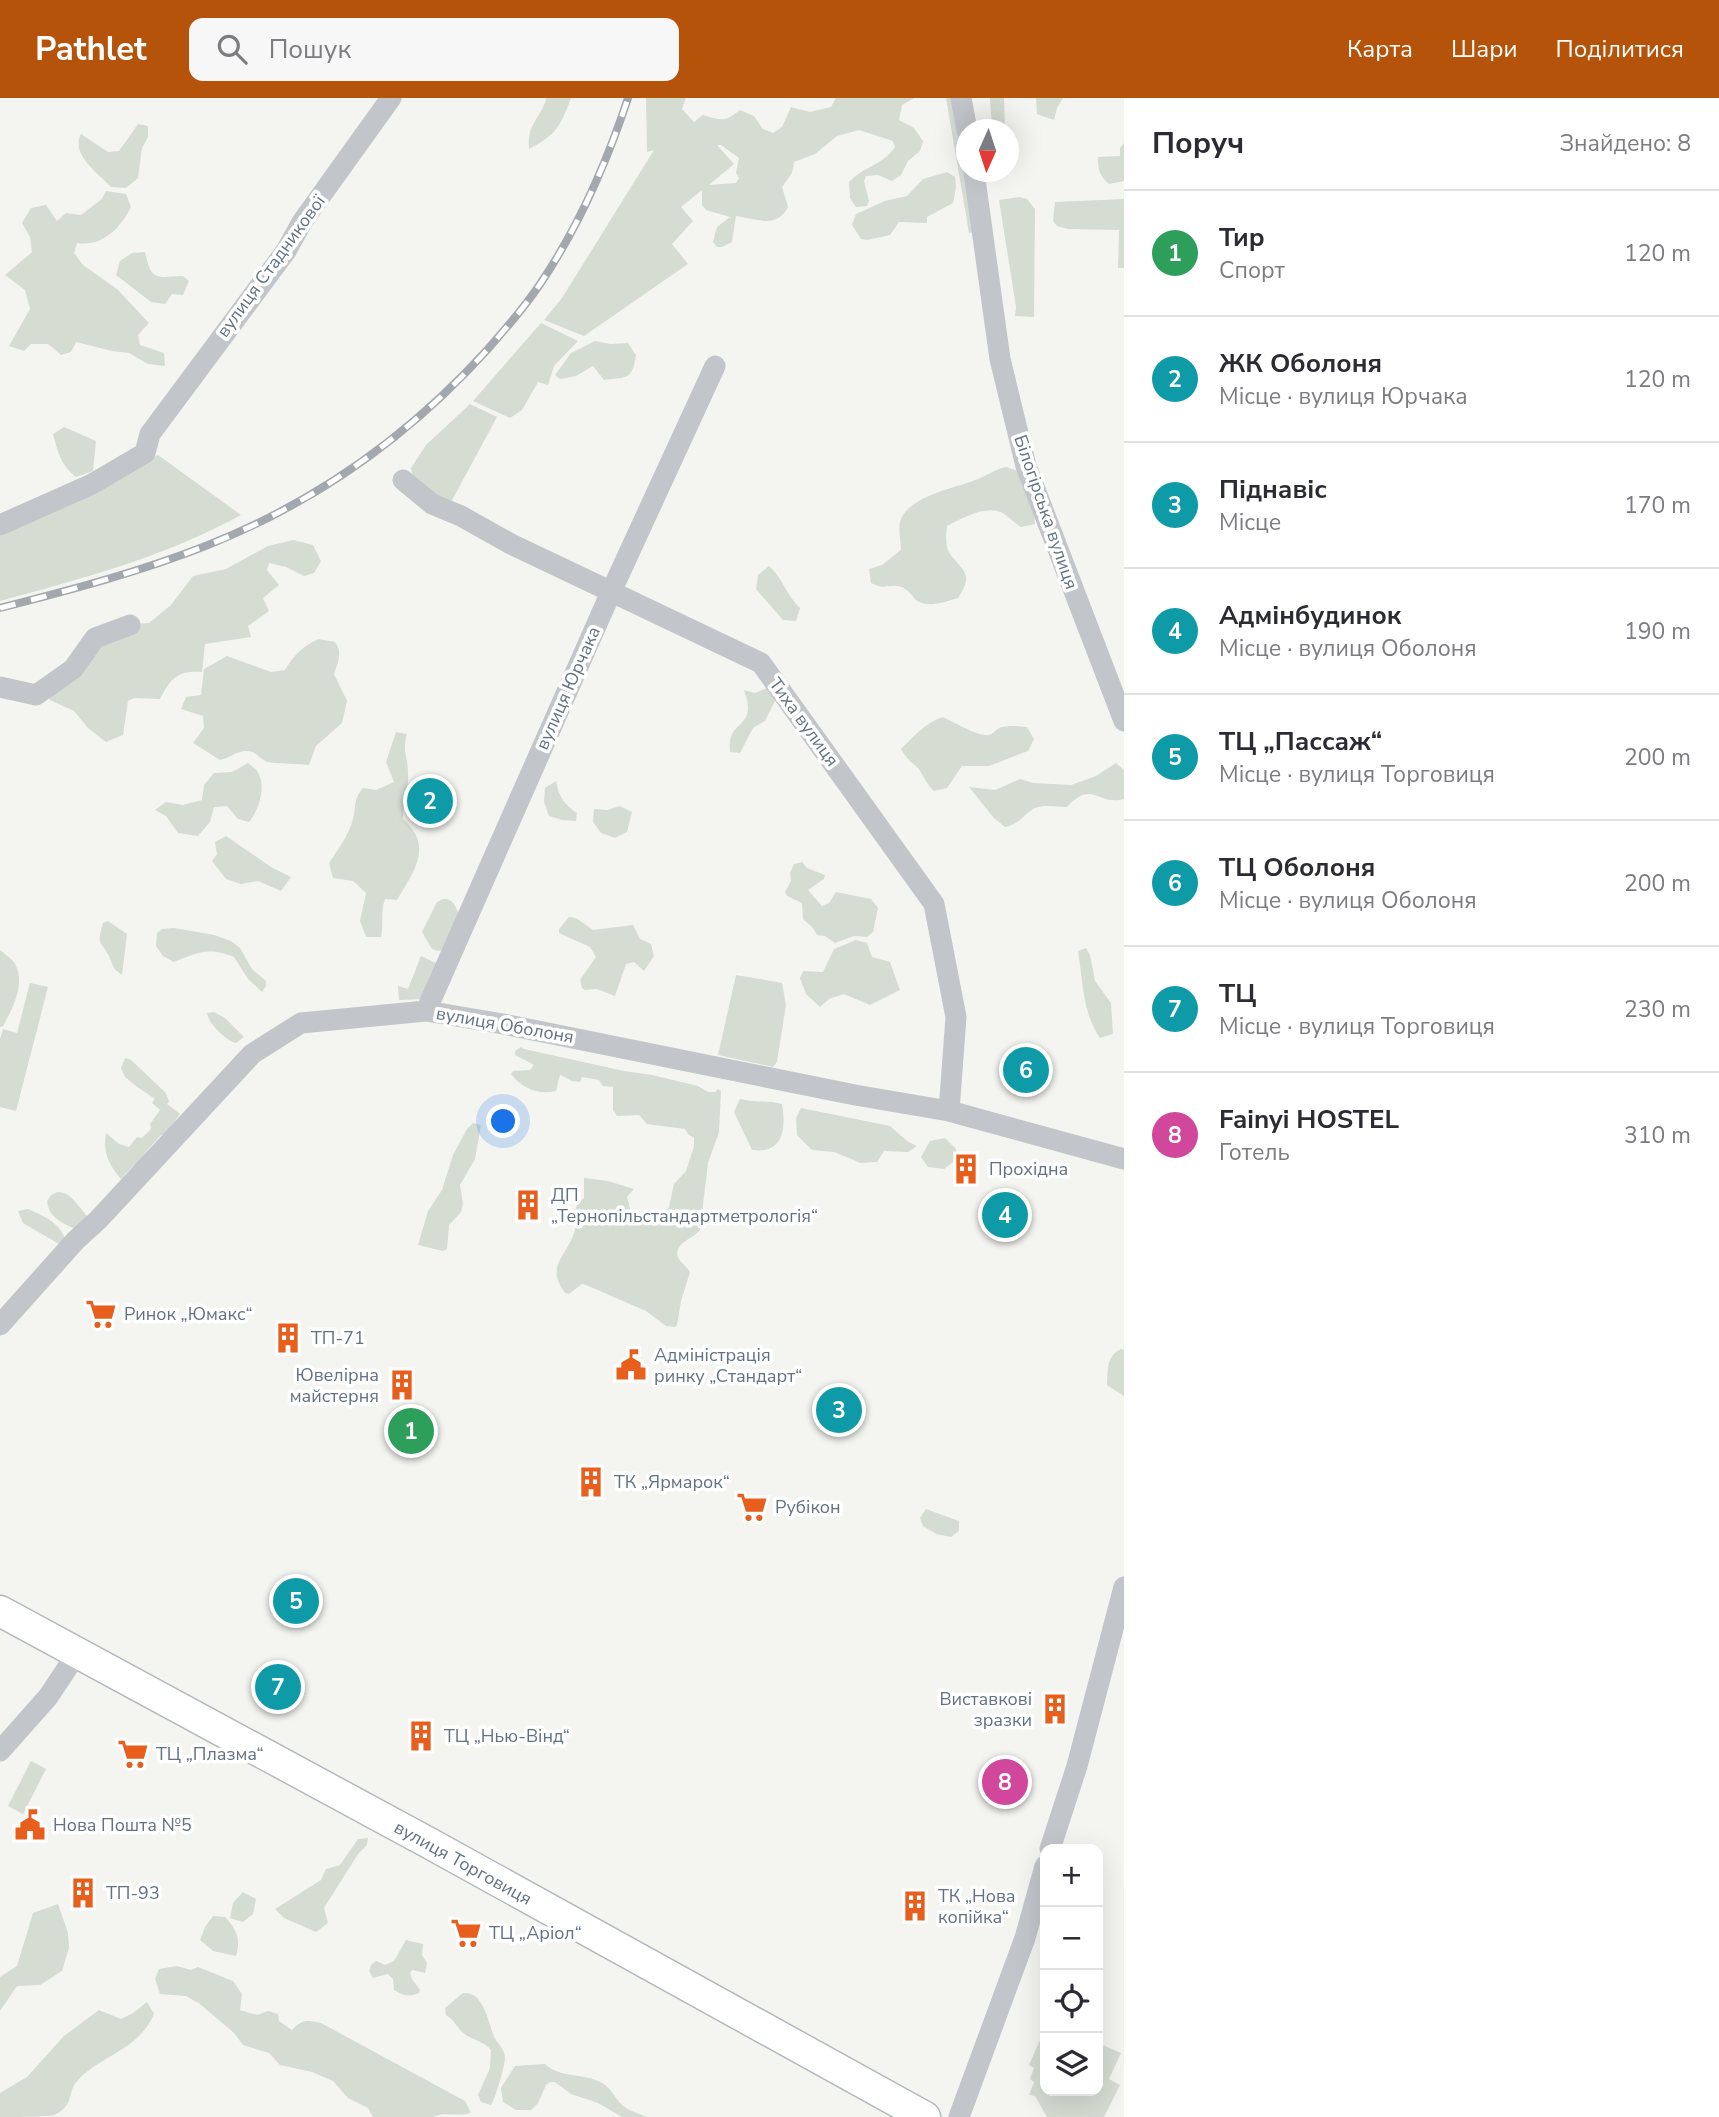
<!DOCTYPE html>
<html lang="uk">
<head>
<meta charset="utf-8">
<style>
  body { margin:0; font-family:"Nunito Sans",sans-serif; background:#f7f7f7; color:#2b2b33 }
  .controls { position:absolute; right:21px; bottom:21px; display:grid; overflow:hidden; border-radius:14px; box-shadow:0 7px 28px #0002 }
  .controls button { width:63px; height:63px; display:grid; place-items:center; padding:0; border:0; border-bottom:2px solid #e1e1e2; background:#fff; color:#2b2b33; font:35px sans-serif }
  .compass { position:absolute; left:956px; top:21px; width:63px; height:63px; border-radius:50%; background:#fff; box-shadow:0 7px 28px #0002; rotate:183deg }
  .you { position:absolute; left:504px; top:1024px; width:24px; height:24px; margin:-18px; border:5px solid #fff; border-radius:50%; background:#1a73e8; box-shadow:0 0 0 10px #1a73e833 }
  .badge { display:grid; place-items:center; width:46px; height:46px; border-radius:50%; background:#b45309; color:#fff; font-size:23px; font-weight:700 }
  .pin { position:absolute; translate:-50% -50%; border:4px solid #fff; box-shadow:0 2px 7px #0006 }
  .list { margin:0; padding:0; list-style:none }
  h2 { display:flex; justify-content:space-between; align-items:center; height:91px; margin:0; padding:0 28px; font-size:30px }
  h2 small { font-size:23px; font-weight:400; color:#7c7c81 }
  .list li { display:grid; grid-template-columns:46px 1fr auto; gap:21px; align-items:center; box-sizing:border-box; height:126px; padding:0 28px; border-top:2px solid #e1e1e2 }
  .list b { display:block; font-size:26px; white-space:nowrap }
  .list p { margin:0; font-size:23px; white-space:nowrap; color:#7c7c81 }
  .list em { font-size:23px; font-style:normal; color:#7c7c81 }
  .icon { flex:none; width:38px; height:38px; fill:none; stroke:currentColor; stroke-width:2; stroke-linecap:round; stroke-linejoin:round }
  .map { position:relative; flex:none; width:1124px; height:2019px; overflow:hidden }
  header { display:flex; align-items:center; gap:42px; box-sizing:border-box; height:98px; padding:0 35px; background:#b45309; color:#fff }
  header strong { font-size:33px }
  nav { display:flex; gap:38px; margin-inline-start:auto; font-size:24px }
  .search { width:490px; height:63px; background:#f7f7f7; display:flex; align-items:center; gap:18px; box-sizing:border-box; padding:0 24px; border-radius:14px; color:#7c7c81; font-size:26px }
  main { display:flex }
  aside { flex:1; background:#fff }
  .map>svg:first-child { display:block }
  .green { fill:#d5dcd2; fill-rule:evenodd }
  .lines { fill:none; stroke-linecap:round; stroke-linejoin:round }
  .secondary-casing { stroke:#b4b9be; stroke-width:33 }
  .minor { stroke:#c2c5c9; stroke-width:21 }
  .secondary { stroke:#fff; stroke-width:30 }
  .rail-casing { stroke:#a2a8ae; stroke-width:8 }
  .rail { stroke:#fff; stroke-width:5; stroke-dasharray:16; stroke-linecap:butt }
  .labels { text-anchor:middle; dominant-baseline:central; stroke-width:7; stroke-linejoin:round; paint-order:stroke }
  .street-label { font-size:18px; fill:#637283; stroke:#fff }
  .poi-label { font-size:18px; fill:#637283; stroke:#fff; text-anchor:start }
</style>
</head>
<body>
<header>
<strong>Pathlet</strong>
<div class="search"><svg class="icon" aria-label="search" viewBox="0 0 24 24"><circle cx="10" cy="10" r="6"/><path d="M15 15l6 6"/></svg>Пошук</div>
<nav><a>Карта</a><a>Шари</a><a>Поділитися</a></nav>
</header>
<main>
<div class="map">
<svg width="1124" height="2019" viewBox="0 0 1124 2019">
  <rect width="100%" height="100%" fill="#f4f5f1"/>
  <path class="green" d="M545 0H571C560 29 557 36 529 51 527 26 539 22 546 2Z
    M646 0H686L682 11 694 24 703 17C722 22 724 25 740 12L754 18 763 31 773 35 782 29 791 9 810 14 831 9 836 0H914L902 7 899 22 914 30 923 43 920 53 908 63 901 77 892 83 878 77 866 78 864 83 869 103 867 108 856 109 850 100 849 84C864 68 882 68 895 49L893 43 859 32 837 38 815 56 794 64 792 75 782 89 788 109C777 131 756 121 736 118L732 144 722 149H717L713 144 717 129 730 119 706 112 702 107V92L681 109 693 123 672 146 688 166 584 238 544 222 562 200 654 52 647 54ZM717 47H721L739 60 736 75 739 80 736 85 709 87 734 66Z
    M946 0H954L975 134 969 135Z
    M990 0H1004L1005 31H992Z
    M1036 0H1063L1057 10 1054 22 1037 16Z
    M138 26 148 28V39L142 50 138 80 126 90 111 89C98 75 70 56 81 36L108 54 119 53Z
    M1124 45V83L1109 86C1099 78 1098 71 1098 59L1120 58V50Z
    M947 74 955 79 956 89 953 105 927 119V125L899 124 890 137 867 142 861 141 852 127 856 116 885 103 907 98 923 81Z
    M106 93 126 96 131 109C120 131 102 149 77 145L74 155 83 167 117 191 149 225 138 237 140 247 164 255 165 268 148 266 129 255 112 253 76 244 71 254 61 257 48 246H31L24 253 9 248 30 211 25 192 5 177 32 154 30 139 22 125 31 110 46 107 57 123 66 115 81 117 102 101Z
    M1020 99 1027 101 1035 111 1034 219 1015 218 1016 209 999 102Z
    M1124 101V170H1118L1119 132 1068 131 1057 128 1053 123 1055 104Z
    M145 154C151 184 157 179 183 178L189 183 183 197 172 196 165 206 151 204 116 177 120 163 132 155Z
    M541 225 578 243 554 268 548 287 538 284 522 312 510 320 473 303Z
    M595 243 610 246 628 245 636 257C632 282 628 279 604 282L593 268 576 278 560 281 555 277 571 255Z
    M470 306 497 319 450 406 414 385 411 370 426 347Z
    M64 329 96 343 93 373 76 379C61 367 58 355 53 336Z
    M158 357 241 417C167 458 81 481 0 503V437L91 394Z
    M1006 369 1018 373 1034 413 1035 426 1021 429C1014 425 1005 414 997 413 982 409 960 421 947 428 946 437 945 448 950 456 964 474 974 476 958 500 945 504 926 511 915 501 910 495 906 489 897 488 884 487 886 492 871 485L869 471 882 467 901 452C901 444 898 432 900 424 906 400 950 391 970 384 983 380 993 372 1006 369Z
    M293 442 313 447 321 463 314 475 304 478 286 469 269 465 267 472 279 487 263 500 269 513 248 528 251 539 205 546 202 574C178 572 171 580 160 601L134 600 128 603 123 637 106 644 88 630 74 613 50 602 48 598 72 565 127 526 149 525 171 507 193 478 226 471 268 448Z
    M769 468C783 480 786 497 800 510L796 523 783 522 756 491 758 477Z
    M318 541 335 544C343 555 338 564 334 576L347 603 342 625 316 648 309 667C298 665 274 667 265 663 258 659 256 653 246 653 237 653 230 660 220 662L193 645 204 630 203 618 181 611 186 599 201 597 204 571 227 558 271 574 285 572C294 557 302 549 318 541Z
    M767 590 777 599 765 623 753 630 740 655 730 654C726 619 759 633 744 592L755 595Z
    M943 619C953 624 979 639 989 637 993 636 996 632 999 630 1008 627 1018 628 1027 629L1034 641 1028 653 989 668H962L947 690 934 693C925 685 923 675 917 669 910 663 906 660 901 651 913 639 926 624 943 619Z
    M396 634 407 636C402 653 408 659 408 675 409 691 403 705 403 721 434 748 414 773 397 802L385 801C380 815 384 825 381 839H366L360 823 366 795 353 783 333 780 329 765C338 751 349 737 353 721 357 706 352 704 363 690L376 692 394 684 386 664Z
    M248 665C253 669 258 672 260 679 265 692 258 714 249 724L238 721 227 708 214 709 210 724 198 738 178 735 166 718 155 712 166 704 183 707 202 702 204 687 214 675 232 674Z
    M1116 665 1124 672V701C1096 708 1093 681 1067 709 1058 709 1046 707 1038 709 1024 713 1024 725 1005 729L994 720 969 689 995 692 1020 681 1033 685 1071 687 1096 678Z
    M556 683C559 699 564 706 577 715L576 723 562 722 549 718 544 704 545 690Z
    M620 708 632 714 627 734 615 740 601 735 593 724 594 711 607 712Z
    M226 738 271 769 291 779 281 793 258 783 241 786 226 781 212 763 217 756 215 744Z
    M802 764 807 770 825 777 824 781 808 792 822 808 829 805 836 794 871 801 878 810 873 834 867 839 854 838 835 845 825 838 817 837 813 830 803 821 802 805 787 798 785 794 791 783 790 775 794 766Z
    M443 801C455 801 455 809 460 818L445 851 438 853 432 851 422 834 437 804Z
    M569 819 576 820 593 832 633 827 640 841 651 846 654 858 644 873 634 864 626 866 615 898 597 891 585 892 582 890 580 882 596 859 590 849 559 835V831Z
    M108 823 127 836 122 877C111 869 114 869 109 858 99 840 97 848 103 825Z
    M174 830 214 837 231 843 240 850 252 871 266 883V888L262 894 248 881 234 859C209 849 198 854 174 864L163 858 156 848 157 835 162 831Z
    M856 842 867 845 872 859 890 864 900 892 870 907 844 896 829 901 820 909 806 896 800 880 803 873 823 874 834 851Z
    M1086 850 1090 857 1095 883 1111 905 1113 936 1100 940C1082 914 1083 882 1078 853Z
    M0 852C6 857 13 861 16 868 25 887 12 912 3 928L0 929Z
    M421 858 442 868 426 901 399 902 398 888 408 891Z
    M736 877 782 885 786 907 777 964 773 969 718 957Z
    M30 885 48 889 16 1013 0 1009V941L3 931 17 935Z
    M214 914 225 920 244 939 236 945C226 943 208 925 207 915Z
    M521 949 524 951 624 973 652 977 698 988 708 994H715L718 991 721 993 719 1034 708 1065 700 1132C694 1140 673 1146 678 1159 680 1165 687 1168 690 1174L681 1203 677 1227 675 1229 666 1228 646 1213 586 1187 582 1186 569 1196 565 1195C546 1169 564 1160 573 1138 576 1132 576 1123 577 1116L575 1113 578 1105 584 1100V1080L608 1083 634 1091 627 1099 632 1118 645 1127H658L669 1109 674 1086 686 1073 694 1048V1040L688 1036 685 1031 647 1026 639 1017 617 1018 613 1012V989L603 988 599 982 582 979 580 984 572 983 560 977 556 993C537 997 523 991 511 976L513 973 530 972 534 967 515 957V953Z
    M125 960 131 962 165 994 169 1003 167 1006 180 1016 165 1037H161L145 1055 141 1064 133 1068 121 1081C108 1066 103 1054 106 1035L119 1046 129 1049 137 1039 142 1040 151 1031 150 1026 160 1012 152 1005 155 1001 136 988 125 979 121 970Z
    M740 1001C755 1005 767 1002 782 1006 786 1030 784 1056 752 1052L734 1014Z
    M801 1010 890 1028 907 1043 917 1048 908 1054 884 1053 877 1064 861 1065 834 1054 812 1052 797 1037 796 1020Z
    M473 1025 481 1027 475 1061 460 1087 463 1106 461 1114 449 1127 447 1151 443 1153 418 1147 428 1113 442 1092 453 1057 467 1031Z
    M945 1040 956 1051V1062L944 1071 928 1069 921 1059 930 1043Z
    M57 1094C71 1094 78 1108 87 1118L86 1128 75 1131C61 1124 49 1120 47 1103L51 1097Z
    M28 1111C47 1119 60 1125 67 1145L59 1146 23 1125 18 1113Z
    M1121 1251 1124 1252V1298L1107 1287C1108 1272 1106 1258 1121 1251Z
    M423 1317 432 1331 424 1348 417 1356 397 1345 396 1336C402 1328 413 1322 423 1317Z
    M926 1411 959 1423V1433L951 1439 936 1436 923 1428 920 1420Z
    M31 1663 46 1671 23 1716 8 1708Z
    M368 1740 367 1747 358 1756 324 1810 328 1825 316 1834 284 1820 275 1811 321 1782 326 1771 340 1767 358 1741Z
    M243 1794 256 1801 253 1816 243 1824 230 1820 233 1805Z
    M58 1806 68 1835 69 1850 62 1873 40 1887 17 1888 0 1913V1879L17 1868 33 1815Z
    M213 1818 225 1819C237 1832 241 1841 236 1858L213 1853 200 1842 205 1829Z
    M406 1842 423 1846 422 1857 427 1865 425 1875 412 1872 410 1875 412 1881 420 1892 419 1895C409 1899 403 1898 394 1892L393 1881 388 1876 373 1880 369 1873 371 1867 376 1863 385 1867 394 1863Z
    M177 1868 191 1872 198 1869 233 1883 242 1896 240 1912 257 1917 268 1913 278 1916 279 1923 292 1932C302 1921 307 1922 321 1925L465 2003 471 2015C458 2019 444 2013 433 2019H373L368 2010 348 2000 333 1983 312 1974 280 1967 269 1955 243 1947 234 1935 200 1906 186 1898 160 1896 155 1881 159 1871Z
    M463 1895C468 1895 474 1896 478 1901 486 1910 489 1925 493 1936 496 1945 505 1950 505 1960 505 1967 495 2002 491 2007L481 2004 478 1997 490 1970 491 1952C484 1943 475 1943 466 1937 458 1932 456 1923 446 1917L445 1910Z
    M147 1904 154 1916C138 1953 102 1956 77 1983 66 1996 76 2006 54 2017 44 2019 13 2019 0 2019V1995L27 1979 64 1938 99 1912 121 1921 133 1915Z
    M1045 1931V1993H1098V1945L1121 1955 1109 1981 1120 1987 1104 2019H1047L1035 1998 1029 1997 1034 1984 1030 1981 1034 1970 1029 1967Z
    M545 1966C560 1980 580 1975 598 1983 613 1989 615 2003 626 2010 632 2014 641 2016 647 2019H622L598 2005 571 1996 555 1984H550L546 1987 538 2005 531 2012H516L503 2004 501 1990 515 1968Z"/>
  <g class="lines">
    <g class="secondary-casing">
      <path id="secondary" d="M0 1513 429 1745 925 2019"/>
    </g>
    <path class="minor" d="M961 0 967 32
      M974 74 1000 261 1026 368 1124 623
      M403 382 432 406 461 418 511 446 761 565 934 806 956 919 949 1013
      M0 427 92 386 145 355 150 336 286 153 302 124 391 0
      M0 589 36 597 73 571 95 540 130 527
      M426 913 611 494 715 268
      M0 1227 76 1142 98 1122 252 956 301 925 426 913 503 926 855 997 949 1013 1124 1061
      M0 1653 48 1599 78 1554
      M1050 1751 1077 1668 1124 1489
      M959 2019 1025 1840 1045 1768"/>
    <use href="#secondary" class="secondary"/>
    <g class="rail-casing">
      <path id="rail" d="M0 510C70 492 140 474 208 447 316 404 409 338 487 252 508 228 529 204 546 177 581 123 608 61 628 0"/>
    </g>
    <use href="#rail" class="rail"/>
  </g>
  <defs>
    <g id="building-bare" transform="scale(2.415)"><path d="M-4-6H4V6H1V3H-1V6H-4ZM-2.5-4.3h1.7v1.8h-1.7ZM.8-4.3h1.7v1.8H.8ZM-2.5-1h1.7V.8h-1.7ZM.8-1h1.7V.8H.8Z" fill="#e85f1d" stroke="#fff" stroke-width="2.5" paint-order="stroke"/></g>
    <g id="supermarket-bare" transform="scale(2.415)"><path d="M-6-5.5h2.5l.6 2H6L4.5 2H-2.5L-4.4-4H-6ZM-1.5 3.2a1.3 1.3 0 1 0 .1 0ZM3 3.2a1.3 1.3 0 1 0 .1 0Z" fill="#e85f1d" stroke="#fff" stroke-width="2.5" paint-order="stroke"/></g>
    <g id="civic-bare" transform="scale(2.415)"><path d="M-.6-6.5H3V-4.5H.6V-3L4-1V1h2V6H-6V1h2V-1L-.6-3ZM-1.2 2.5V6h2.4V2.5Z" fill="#e85f1d" stroke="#fff" stroke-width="2.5" paint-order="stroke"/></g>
  </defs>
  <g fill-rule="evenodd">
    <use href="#building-bare" x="966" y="1071"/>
    <use href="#building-bare" x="528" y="1107"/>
    <use href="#supermarket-bare" x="101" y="1216"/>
    <use href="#building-bare" x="288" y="1240"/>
    <use href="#civic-bare" x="631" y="1267"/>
    <use href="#building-bare" x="402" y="1287"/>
    <use href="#building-bare" x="591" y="1384"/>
    <use href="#supermarket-bare" x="752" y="1409"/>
    <use href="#building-bare" x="1055" y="1611"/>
    <use href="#building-bare" x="421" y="1638"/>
    <use href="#supermarket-bare" x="133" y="1656"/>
    <use href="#civic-bare" x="30" y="1727"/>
    <use href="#building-bare" x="83" y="1795"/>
    <use href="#building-bare" x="915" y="1808"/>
    <use href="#supermarket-bare" x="466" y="1835"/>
  </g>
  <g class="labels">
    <g class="street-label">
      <text transform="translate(271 168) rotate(-54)">вулиця Стадникової</text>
      <text transform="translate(1046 414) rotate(71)">Білогірська вулиця</text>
      <text transform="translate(568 590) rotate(-66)">вулиця Юрчака</text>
      <text transform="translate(804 624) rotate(54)">Тиха вулиця</text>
      <text transform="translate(505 927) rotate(10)">вулиця Оболоня</text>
      <text transform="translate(463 1765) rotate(29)">вулиця Торговиця</text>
    </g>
    <g class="poi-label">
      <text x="989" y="1071">Прохідна</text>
      <text x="551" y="1097">ДП<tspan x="551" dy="21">„Тернопільстандартметрологія“</tspan></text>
      <text x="124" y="1216">Ринок „Юмакс“</text>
      <text x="311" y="1240">ТП-71</text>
      <text x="654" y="1257">Адміністрація<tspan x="654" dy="21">ринку „Стандарт“</tspan></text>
      <text x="379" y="1277" text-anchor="end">Ювелірна<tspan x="379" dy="21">майстерня</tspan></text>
      <text x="614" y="1384">ТК „Ярмарок“</text>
      <text x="775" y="1409">Рубікон</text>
      <text x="1032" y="1601" text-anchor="end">Виставкові<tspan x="1032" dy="21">зразки</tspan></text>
      <text x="444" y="1638">ТЦ „Нью-Вінд“</text>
      <text x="156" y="1656">ТЦ „Плазма“</text>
      <text x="53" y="1727">Нова Пошта №5</text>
      <text x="106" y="1795">ТП-93</text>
      <text x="938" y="1798">ТК „Нова<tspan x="938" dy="21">копійка“</tspan></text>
      <text x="489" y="1835">ТЦ „Аріол“</text>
    </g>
  </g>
</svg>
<div class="controls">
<button>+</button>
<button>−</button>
<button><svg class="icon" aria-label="locate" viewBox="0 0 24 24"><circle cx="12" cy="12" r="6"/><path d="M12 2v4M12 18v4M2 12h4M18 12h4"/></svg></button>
<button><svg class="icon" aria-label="layers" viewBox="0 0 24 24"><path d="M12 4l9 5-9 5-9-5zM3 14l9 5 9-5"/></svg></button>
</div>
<svg class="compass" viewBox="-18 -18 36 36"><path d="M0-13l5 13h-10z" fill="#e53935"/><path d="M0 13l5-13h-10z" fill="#7c7c81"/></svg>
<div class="you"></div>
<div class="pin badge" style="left:411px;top:1333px;background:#2e9e5b">1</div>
<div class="pin badge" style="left:430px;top:703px;background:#0f9aa8">2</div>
<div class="pin badge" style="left:839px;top:1312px;background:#0f9aa8">3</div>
<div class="pin badge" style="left:1005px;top:1117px;background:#0f9aa8">4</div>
<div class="pin badge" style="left:296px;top:1503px;background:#0f9aa8">5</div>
<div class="pin badge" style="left:1026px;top:972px;background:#0f9aa8">6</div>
<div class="pin badge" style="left:278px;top:1589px;background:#0f9aa8">7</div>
<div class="pin badge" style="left:1005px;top:1684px;background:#d1479c">8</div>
</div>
<aside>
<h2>Поруч<small>Знайдено: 8</small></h2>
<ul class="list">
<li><span class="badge" style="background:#2e9e5b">1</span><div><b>Тир</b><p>Спорт</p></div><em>120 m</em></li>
<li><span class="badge" style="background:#0f9aa8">2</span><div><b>ЖК Оболоня</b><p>Місце · вулиця Юрчака</p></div><em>120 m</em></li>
<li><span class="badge" style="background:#0f9aa8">3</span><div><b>Піднавіс</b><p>Місце</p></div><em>170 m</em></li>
<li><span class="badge" style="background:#0f9aa8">4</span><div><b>Адмінбудинок</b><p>Місце · вулиця Оболоня</p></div><em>190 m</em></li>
<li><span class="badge" style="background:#0f9aa8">5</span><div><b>ТЦ „Пассаж“</b><p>Місце · вулиця Торговиця</p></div><em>200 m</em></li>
<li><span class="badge" style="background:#0f9aa8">6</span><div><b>ТЦ Оболоня</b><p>Місце · вулиця Оболоня</p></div><em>200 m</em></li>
<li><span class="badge" style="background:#0f9aa8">7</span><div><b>ТЦ</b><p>Місце · вулиця Торговиця</p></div><em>230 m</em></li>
<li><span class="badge" style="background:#d1479c">8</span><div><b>Fainyi HOSTEL</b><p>Готель</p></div><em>310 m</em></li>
</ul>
</aside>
</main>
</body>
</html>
